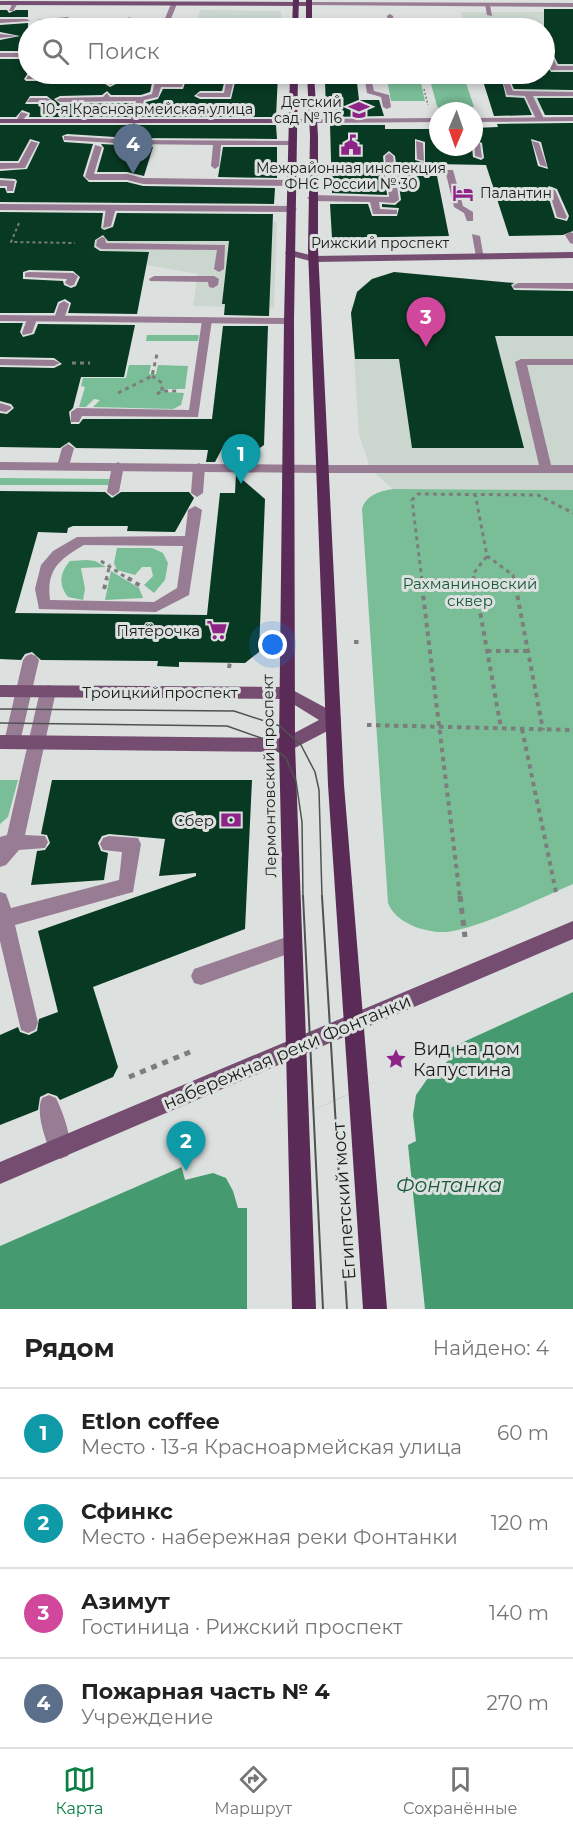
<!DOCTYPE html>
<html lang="ru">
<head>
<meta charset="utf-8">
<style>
  body { margin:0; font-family:Montserrat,sans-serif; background:#f6f6f6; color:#222 }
  .compass { position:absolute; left:429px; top:102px; width:54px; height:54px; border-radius:50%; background:#fff; box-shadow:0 3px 9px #0003; rotate:182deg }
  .you { position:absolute; left:273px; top:645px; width:21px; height:21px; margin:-15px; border:4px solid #fff; border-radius:50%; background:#1a73e8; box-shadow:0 0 0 9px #1a73e833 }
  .badge { display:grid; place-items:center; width:39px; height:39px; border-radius:50%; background:#0b8043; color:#fff; font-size:20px; font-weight:700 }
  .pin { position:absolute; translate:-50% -50px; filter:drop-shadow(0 2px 3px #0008) }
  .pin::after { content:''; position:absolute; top:32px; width:21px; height:18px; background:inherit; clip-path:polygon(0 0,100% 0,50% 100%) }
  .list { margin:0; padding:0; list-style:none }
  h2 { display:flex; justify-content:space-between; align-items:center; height:78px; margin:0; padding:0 24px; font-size:26px }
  h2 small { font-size:20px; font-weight:400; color:#767676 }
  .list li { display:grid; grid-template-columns:39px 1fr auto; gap:18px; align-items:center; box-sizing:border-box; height:90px; padding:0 24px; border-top:2px solid #e0e0e0 }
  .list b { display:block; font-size:22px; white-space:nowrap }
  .list p { margin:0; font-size:20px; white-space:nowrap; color:#767676 }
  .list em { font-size:20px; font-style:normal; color:#767676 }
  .icon { flex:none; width:33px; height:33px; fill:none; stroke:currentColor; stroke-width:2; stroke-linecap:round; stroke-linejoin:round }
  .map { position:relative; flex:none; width:573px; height:1309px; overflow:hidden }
  .search { position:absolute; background:#fff; box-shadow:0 3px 9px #0003; left:18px; right:18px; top:18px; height:66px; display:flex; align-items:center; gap:15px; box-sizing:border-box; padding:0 21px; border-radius:33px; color:#767676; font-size:22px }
  .sheet { height:438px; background:#fff }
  nav { display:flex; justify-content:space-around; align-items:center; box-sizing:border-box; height:84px; border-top:2px solid #e0e0e0; background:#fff; font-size:16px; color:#767676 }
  nav a { display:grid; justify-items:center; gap:3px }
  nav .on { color:#0b8043 }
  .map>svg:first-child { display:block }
  .built { fill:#cbd6cf }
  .green { fill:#7abe98 }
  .water { fill:#459b6f }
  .pier { fill:#dce0de }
  .building { fill:#083923; fill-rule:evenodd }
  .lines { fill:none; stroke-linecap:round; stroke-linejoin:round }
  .path-far4 { stroke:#7b7e7c; stroke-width:1.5; stroke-dasharray:2 2; stroke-linecap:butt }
  .path-far3 { stroke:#7b7e7c; stroke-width:2; stroke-dasharray:3 3; stroke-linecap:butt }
  .path-far2 { stroke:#7b7e7c; stroke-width:3; stroke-dasharray:4 4; stroke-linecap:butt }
  .path-far1 { stroke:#7b7e7c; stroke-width:4; stroke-dasharray:4.5 4.5; stroke-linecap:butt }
  .path { stroke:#7b7e7c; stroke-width:5; stroke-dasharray:6 6; stroke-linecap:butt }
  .lane { fill:#987c94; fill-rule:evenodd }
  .street { fill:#987c94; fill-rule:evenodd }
  .secondary { fill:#744d70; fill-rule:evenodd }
  .primary { fill:#5a2b56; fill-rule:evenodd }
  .tram-far1 { stroke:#505251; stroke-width:1.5 }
  .tram { stroke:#505251; stroke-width:2 }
  .labels { text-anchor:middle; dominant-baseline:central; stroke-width:6; stroke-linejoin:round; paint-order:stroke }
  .far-poi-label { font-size:14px; fill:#191b1a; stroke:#dce0de; text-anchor:end }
  .far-street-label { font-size:14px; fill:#191b1a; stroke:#dce0de }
  .park-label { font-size:15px; fill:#155739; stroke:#dce0de }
  .poi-label { font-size:15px; fill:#191b1a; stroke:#dce0de; text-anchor:end }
  .street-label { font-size:15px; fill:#191b1a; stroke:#dce0de }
  .near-poi-label { font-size:18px; fill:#191b1a; stroke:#dce0de; text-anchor:start }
  .near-street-label { font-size:18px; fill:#191b1a; stroke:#dce0de }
  .near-water-label { font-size:20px; font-style:italic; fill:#195a3b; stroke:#dce0de }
</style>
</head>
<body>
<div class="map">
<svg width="573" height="1309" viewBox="0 0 573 1309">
  <rect width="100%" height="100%" fill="#dce0de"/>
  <path class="built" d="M200 10 281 11V28H197Z
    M461 12H573V110H493L481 74H544V28H467Z
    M129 221 277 222 274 308 193 306 198 274 89 255 98 226 128 224Z
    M399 273 517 283 520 291H573V490L393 489 371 470 359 435 351 306H355L357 292 363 285 372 279Z"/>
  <path class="green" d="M461 78 465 80 474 107 440 109 437 106 430 80Z
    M387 79H420L425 101H391Z
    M147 335H199L198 341H146Z
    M129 365H151L149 374H156L158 365 188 366 185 389H166L165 392 184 393 181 405 173 409 93 407 100 400 94 399 86 407H79L85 387 81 386 83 378H126Z
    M0 478 110 479 109 485H0Z
    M393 489 573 490V884C543 897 477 929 447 932 426 933 396 924 388 903L362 509C366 495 380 491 393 489Z
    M117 548H152L163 553 168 563 165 580 154 593 144 585 153 576 151 567H142L135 575 117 570 114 563Z
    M87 560 95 561 106 567 81 568 85 589 83 600 68 597C58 585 60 572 70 561Z
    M111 571 139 588 143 598 105 600Z
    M0 780H18L8 817 0 824Z"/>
  <path class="water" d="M573 992V1309H0V1246L334 1101Z"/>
  <path class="pier" d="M444 1050 448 1061 430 1075 416 1095 413 1115 416 1141 408 1145 425 1309H247V1208H238L233 1191 226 1178 213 1173 185 1180 181 1165 334 1101Z"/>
  <path class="building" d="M544 9H573V64H558L550 48 544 46Z
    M0 10H7L9 13 16 10H28V17H0Z
    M28 23V51H0V40L20 36 0 32V25Z
    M0 59H28V73L24 79 26 81H63L69 78 65 74H176L174 81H166L165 77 160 75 112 76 106 79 105 84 110 87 116 84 152 83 150 92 141 95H111L107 91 102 95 60 96 54 99 60 104 133 103 129 117H29L30 113 22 110 16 117H0ZM30 96H47L53 101 47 104H25Z
    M544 61 551 72H573V90L514 89 510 80H529L526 74H544Z
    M184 74H278L276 117H142L146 102 158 99 163 89H183L187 77ZM226 75 236 78 231 99H200L194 96 200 91H222Z
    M324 74H356L359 100H379L384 116 329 117V111L326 110 325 81 330 78Z
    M502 80 506 97 524 98 532 115 494 116 483 81Z
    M537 98H573V115H545Z
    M573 123V231L563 235 509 236 486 165 434 164 435 167H410L408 173 413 176H437L449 236 332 238 330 204H368L372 216H397L399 208 382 207V204L395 205 401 200 395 156 389 151 383 156 387 195 332 193 330 125H385V129H438V147H472L473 157 481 160 484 158 482 143 474 139V128L498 127 497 124ZM415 139 425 142V163L415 160ZM531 139 541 142 548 169 538 166ZM549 186 557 189 569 216 567 221 555 218 546 189Z
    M0 125H276L277 139 131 138 67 134 62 136 64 142 93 144 83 176 89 182H127L143 186 275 188 274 204 0 202V188H5L7 193H14L17 181 15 179 0 178V171L27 169 40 142 30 139 18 161H0Z
    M101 144 153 147 144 176 127 172H97L104 148Z
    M223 147H277V178L218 177Z
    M0 212 103 213 101 228 104 230 113 227 117 213 273 214 269 316 224 315 225 304H222L229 241H108L103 235 95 240 94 247 100 251 149 252 137 314 68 313 71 303 65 299 58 302 54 313H0ZM29 270 73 271 80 277 76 286 71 288 64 285 63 281 23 279V272Z
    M394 272 514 283 511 285 514 290 573 291V336H495L524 448H412L399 359H355L351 313 357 292 372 279Z
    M0 323H23L20 332 23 337 34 334 38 324 135 325 124 377H81L73 408 69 412 71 424H79L83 419H212L223 326H268L264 445 240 462H237L238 450H224V445L215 462H206L208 450 76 448 69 442 60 448 0 447V413L7 414 14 408 11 404 0 401V367L54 368 62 364 54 358 0 357Z
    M236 474 265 499 259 652 245 663 179 662V667L157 666 158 661 41 660 32 652 25 654 21 660 0 659V491L105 492 112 498 121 492H189L194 498 175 532 127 531 128 526H73L68 528 67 533 38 532 15 613 207 615 220 493H235Z
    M52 780H252L245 929 93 987 118 1067 113 1077 60 1100 57 1096 48 1093 40 1097 38 1110 0 1125V1035L18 1027 20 1032 29 1035 37 1031 39 1019 58 1012 38 931 196 876V873L159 876 165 839 109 834 102 836 98 843 101 851 108 853 104 880 31 885 37 851 45 850 50 843 47 835 41 834Z"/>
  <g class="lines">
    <path class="path-far4" d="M424 89 428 105"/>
    <path class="path-far3" d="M19 223 11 242 75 243"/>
    <path class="path-far2" d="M72 363H90
      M152 376 162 383V391
      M118 393 152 376 157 354
      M157 394 162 391H179
      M475 493 487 556 513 575 514 580
      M101 561 130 580
      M106 580 110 564
      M422 580 412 500 418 494 538 495 573 513
      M474 580 473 574 487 556"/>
    <path class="path-far1" d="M128 578 142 587
      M421 578 460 897
      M474 578 501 728
      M514 578 543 730
      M104 589 107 578
      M354 642H363
      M487 651H528
      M229 668 230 662
      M367 725 573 730
      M522 729 556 892"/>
    <path class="path" d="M460 896 465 937
      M129 1077 190 1052"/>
    <path class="lane" d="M13 2 18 3 13 11H9Z
      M174 2 177 4 167 28H161L171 4Z
      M485 4 490 5 492 16 487 15Z
      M390 14 393 16 394 22 407 24 389 25 387 16Z
      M68 17 72 21H125L129 17 132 19 127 25H70L66 22 36 20Z
      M0 19H27L30 21 0 23Z
      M441 20 450 28H444L438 22Z
      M0 34 18 36 0 38Z
      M544 48 548 49 557 66H573V70H551L544 55Z
      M178 74 185 76 182 87H161L158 97 144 100 138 122 134 124 130 122 136 101 60 102 56 100 60 98 103 97 107 93 110 97H141L152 94 155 81 115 82 111 85 107 83 108 80 112 78 160 77 164 79 162 83H176Z
      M364 74H468L464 76 371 78 374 91 389 95 391 107 387 109 383 107 381 97 367 93Z
      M29 75H63L67 77 63 79H26Z
      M310 75 328 77 324 79H307Z
      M227 77 234 79 230 97H200L196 95 200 93H224Z
      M503 82H509L513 91 573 92V96H533L544 119 540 121 536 119 525 96 507 95Z
      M30 98H47L51 100 47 102H27Z
      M21 112 28 114 20 123 16 121Z
      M67 136 131 140 293 141 297 143 293 145H221L219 166 215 169 211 166 213 145 131 144 64 140V136Z
      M31 141 38 143 25 168 0 169V163H19Z
      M416 141 423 143 424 161 417 159Z
      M474 141 480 143 482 158 475 156Z
      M532 141 539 143 547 167 540 165Z
      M95 145 102 147 94 174H127L143 178 292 180 296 183 292 186 143 184 127 180H89L85 177Z
      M389 153 393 156 399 200 394 203 379 202 380 209 397 210V214H373L370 202 312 201 307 198 312 195 389 197 385 156Z
      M410 169 453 170 463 206 473 212V221H467L464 213 454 207 446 174H413L410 173Z
      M0 180 15 181 13 191H7V186H0Z
      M548 188 555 190 567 217 565 219 557 217Z
      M111 205 116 208 111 226 103 228 106 208Z
      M570 232 573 233V244L570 243 565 235Z
      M472 234 480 236 484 259 476 257Z
      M102 237 105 238 106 243 225 245 224 269 219 272 214 269 217 250 101 249 96 246 97 240Z
      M29 272 73 273 78 276 74 285 70 286 65 283 67 279 25 277V273Z
      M154 276H214L219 279 218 285 213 288 209 287 208 282 150 281 149 279Z
      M518 283H573V289L514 288 513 286Z
      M64 301 69 304 64 319 55 321 54 319 59 304Z
      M32 316 37 319 32 333 23 335 22 333 27 319Z
      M207 317 212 320 198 417 82 416 79 422H71V412L77 408 189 410 202 320Z
      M0 359 54 360 60 363 54 366 0 365Z
      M521 359H573V365H527L551 465H573V473H322L316 469 322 465H539L515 362Z
      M0 403 10 406 12 408 6 412 0 411Z
      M68 444 74 448 69 466 63 470 59 469 57 466 62 448Z
      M118 462 124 466 119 492 113 496 107 492 112 466Z
      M199 463 205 467 203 493 197 497 191 493 193 467Z
      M195 506 202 510 189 595 156 612 39 609 35 589 41 565 53 551 77 537 185 536 188 510ZM84 545 183 546 177 588 154 602 50 600C46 569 60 559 84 545Z
      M31 654 36 656 39 660 20 742 18 747 12 749 6 747 4 742 23 660 26 656Z
      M48 685 53 687 56 691 25 835 45 836 48 842 45 848 19 850 6 865 0 867V837L7 835 40 691 43 687Z
      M109 836 138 838 141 844 133 892 15 925 38 1023 35 1030 28 1033 21 1030 0 941V892L6 894 11 908 119 880 122 852 103 850 100 844 103 838Z
      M292 935 299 938 301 944 299 950 201 985 194 983 191 976 194 969Z
      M49 1095 56 1098C63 1113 74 1140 68 1156L60 1159 52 1156C46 1141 35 1113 42 1098Z"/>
    <path class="street" d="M309 2 573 3V7L307 5Z
      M0 53H28V57H0Z
      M573 117V121L474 122V118Z
      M438 118V122L313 123 309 121 313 119Z
      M0 204 292 206 297 209 292 212 0 210Z
      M0 315 289 318 294 321 289 324 0 321Z
      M0 462 322 465 328 469 322 473 0 470Z"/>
    <path class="secondary" d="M0 1 309 2 312 4 309 6 0 5Z
      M0 119H313L317 121 313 123H0Z
      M290 250 314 256 573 252V258L314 262 287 255 285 253Z
      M0 685 287 687 339 715 341 720 339 725 287 752 0 749V735L285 738 319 720 285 699 0 697Z
      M573 921V939L0 1184V1162Z"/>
    <path class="primary" d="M293 0H299L298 28H292Z
      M306 0H312V28H306Z
      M290 74H298L294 321 295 745 316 1309H292L279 745 284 321Z
      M307 74H314L318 136V249L344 785 387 1309H363L328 785 308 249 310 136Z"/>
    <path class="tram-far1" d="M0 709 234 711 280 726 301 745 315 772 319 790 322 897
      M0 723 227 726 264 739 286 758 296 781 302 822 303 897"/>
    <path class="tram" d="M303 896 323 1309
      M322 896 347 1309"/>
  </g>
  <defs>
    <g id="school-bare" transform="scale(1.62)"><path d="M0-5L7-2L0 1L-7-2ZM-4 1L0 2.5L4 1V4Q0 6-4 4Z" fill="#8e2488" stroke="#dce0de" stroke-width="2.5" paint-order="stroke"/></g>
    <g id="civic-bare" transform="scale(1.62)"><path d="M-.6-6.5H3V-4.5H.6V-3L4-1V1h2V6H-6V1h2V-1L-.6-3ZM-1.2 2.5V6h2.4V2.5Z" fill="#8e2488" stroke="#dce0de" stroke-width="2.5" paint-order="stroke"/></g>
    <g id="hotel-bare" transform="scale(1.62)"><path d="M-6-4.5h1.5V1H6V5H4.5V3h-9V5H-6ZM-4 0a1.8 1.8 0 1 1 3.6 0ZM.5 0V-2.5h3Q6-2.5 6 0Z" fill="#8e2488" stroke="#dce0de" stroke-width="2.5" paint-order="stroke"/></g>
    <g id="supermarket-bare" transform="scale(1.62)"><path d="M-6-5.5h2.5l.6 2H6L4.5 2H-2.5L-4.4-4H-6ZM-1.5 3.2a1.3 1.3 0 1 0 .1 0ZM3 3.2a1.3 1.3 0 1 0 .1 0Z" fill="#8e2488" stroke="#dce0de" stroke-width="2.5" paint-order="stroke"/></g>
    <g id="bank-bare" transform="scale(1.62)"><path d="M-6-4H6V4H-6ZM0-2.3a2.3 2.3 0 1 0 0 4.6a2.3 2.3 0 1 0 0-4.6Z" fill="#8e2488" stroke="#dce0de" stroke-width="2.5" paint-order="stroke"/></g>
    <g id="sight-bare" transform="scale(1.62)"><path d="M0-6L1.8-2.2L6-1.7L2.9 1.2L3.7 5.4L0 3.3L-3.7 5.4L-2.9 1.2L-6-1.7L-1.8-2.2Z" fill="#8e2488" stroke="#dce0de" stroke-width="2.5" paint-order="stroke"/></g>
  </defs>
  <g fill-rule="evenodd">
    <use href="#school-bare" x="359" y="110"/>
    <use href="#civic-bare" x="351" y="145"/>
    <use href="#hotel-bare" x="463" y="193"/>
    <use href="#supermarket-bare" x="217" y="630"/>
    <use href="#bank-bare" x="231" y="820"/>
    <use href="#sight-bare" x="396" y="1059"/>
  </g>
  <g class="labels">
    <g class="far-poi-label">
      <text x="342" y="102">Детский<tspan x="342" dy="16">сад № 116</tspan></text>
      <text x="351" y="168" text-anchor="middle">Межрайонная инспекция<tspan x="351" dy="16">ФНС России № 30</tspan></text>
      <text x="480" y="193" text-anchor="start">Палантин</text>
    </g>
    <g class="far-street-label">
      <text x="147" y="109">10-я Красноармейская улица</text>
      <text x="380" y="243">Рижский проспект</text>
    </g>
    <g class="park-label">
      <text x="470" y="583">Рахманиновский<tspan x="470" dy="17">сквер</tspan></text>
    </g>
    <g class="poi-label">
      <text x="200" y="630">Пятёрочка</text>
      <text x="214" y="820">Сбер</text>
    </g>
    <g class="street-label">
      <text x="160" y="692">Троицкий проспект</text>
      <text transform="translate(269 776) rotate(-91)">Лермонтовский проспект</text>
    </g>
    <g class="near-poi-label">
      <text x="413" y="1049">Вид на дом<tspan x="413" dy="21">Капустина</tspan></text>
    </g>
    <g class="near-street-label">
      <text transform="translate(287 1052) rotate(-23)">набережная реки Фонтанки</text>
      <text transform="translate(344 1201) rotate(-94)">Египетский мост</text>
    </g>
    <g class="near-water-label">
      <text x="449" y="1185">Фонтанка</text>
    </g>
  </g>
</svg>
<svg class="compass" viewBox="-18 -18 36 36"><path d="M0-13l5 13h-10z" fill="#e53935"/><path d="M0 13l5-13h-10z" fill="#767676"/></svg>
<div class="you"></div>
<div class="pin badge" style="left:241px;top:484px;background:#0f9aa8">1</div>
<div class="pin badge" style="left:186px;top:1171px;background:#0f9aa8">2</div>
<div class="pin badge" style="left:426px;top:347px;background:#d1479c">3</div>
<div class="pin badge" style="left:133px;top:174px;background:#5c6f8a">4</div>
<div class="search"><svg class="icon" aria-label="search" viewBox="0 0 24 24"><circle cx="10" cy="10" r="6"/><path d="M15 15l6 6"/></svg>Поиск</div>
</div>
<section class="sheet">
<h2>Рядом<small>Найдено: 4</small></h2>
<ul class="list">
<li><span class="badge" style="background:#0f9aa8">1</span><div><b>Etlon coffee</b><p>Место · 13-я Красноармейская улица</p></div><em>60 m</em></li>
<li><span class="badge" style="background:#0f9aa8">2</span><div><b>Сфинкс</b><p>Место · набережная реки Фонтанки</p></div><em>120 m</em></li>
<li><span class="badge" style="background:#d1479c">3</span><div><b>Азимут</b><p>Гостиница · Рижский проспект</p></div><em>140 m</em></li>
<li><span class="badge" style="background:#5c6f8a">4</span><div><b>Пожарная часть № 4</b><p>Учреждение</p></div><em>270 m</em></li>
</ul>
</section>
<nav>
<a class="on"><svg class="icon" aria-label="map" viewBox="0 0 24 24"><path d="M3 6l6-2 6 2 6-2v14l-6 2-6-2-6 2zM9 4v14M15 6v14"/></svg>Карта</a>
<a><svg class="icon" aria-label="directions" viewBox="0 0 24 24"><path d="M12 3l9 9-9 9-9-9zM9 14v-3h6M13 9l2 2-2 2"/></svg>Маршрут</a>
<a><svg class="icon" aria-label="saved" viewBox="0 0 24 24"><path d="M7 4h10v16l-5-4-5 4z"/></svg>Сохранённые</a>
</nav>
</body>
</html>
